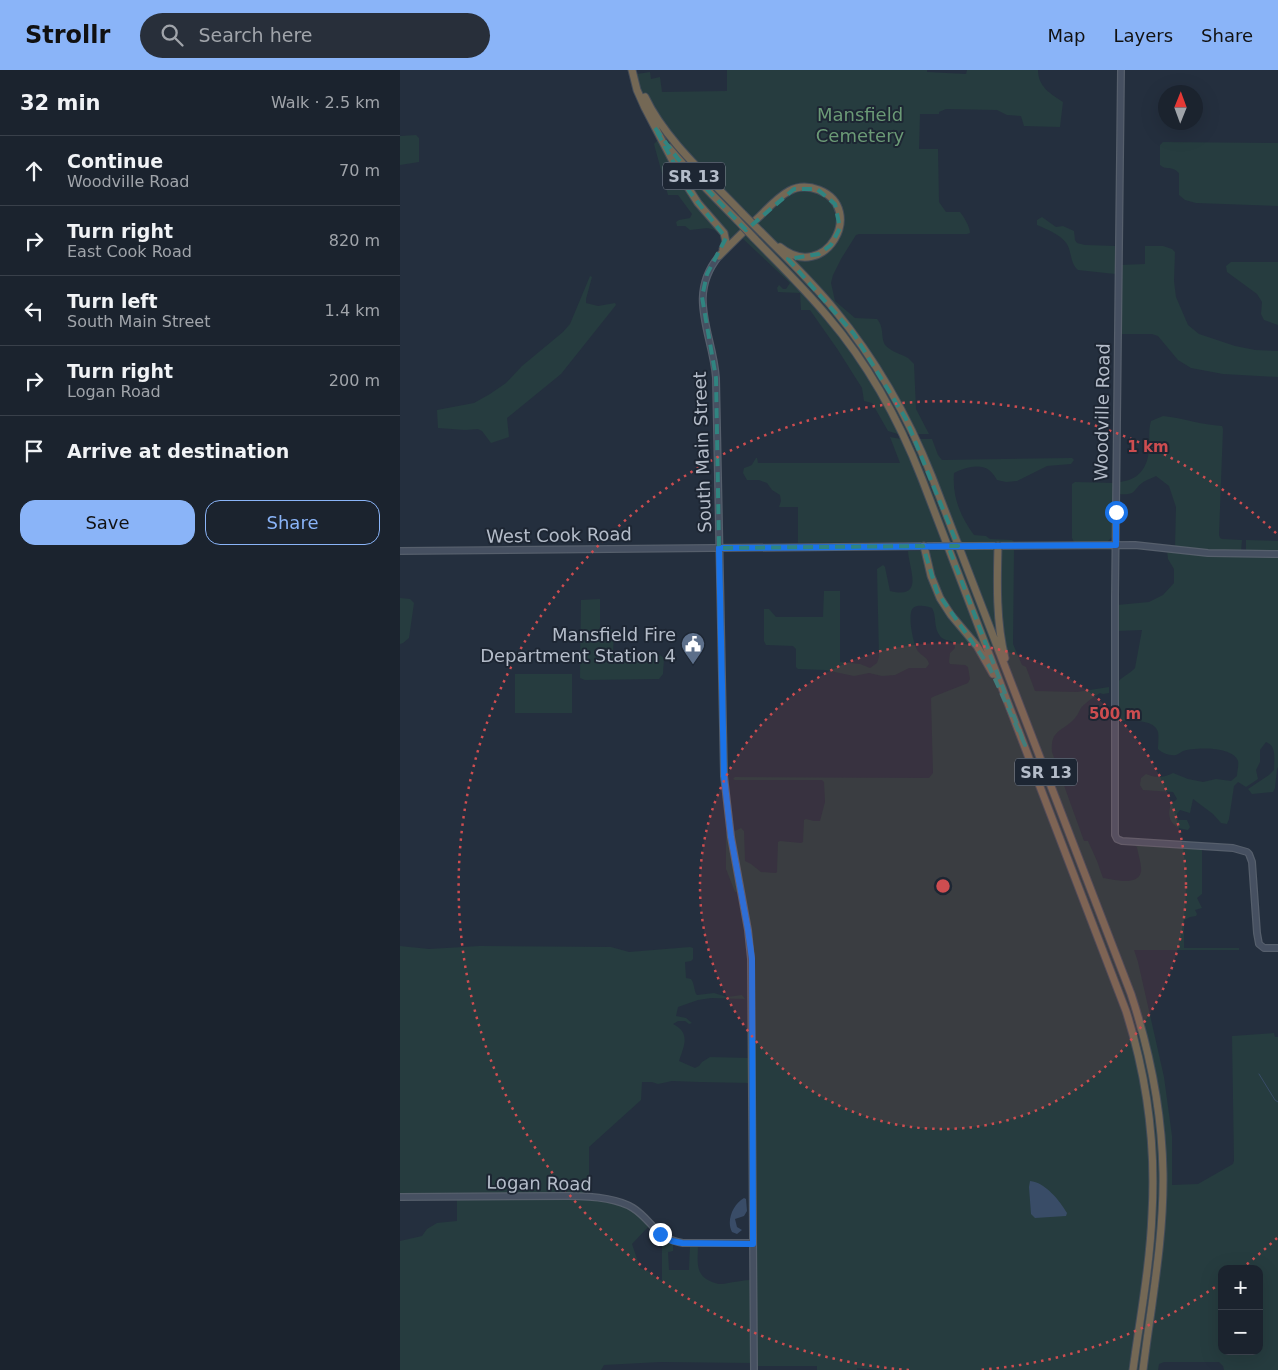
<!DOCTYPE html>
<html lang="en">
<head>
<meta charset="utf-8">
<style>
  body { margin:0; font-family:"DejaVu Sans",sans-serif; background:#282f3a; color:#f1f3f6 }
  .controls { position:absolute; right:15px; bottom:15px; display:grid; overflow:hidden; border-radius:10px; box-shadow:0 5px 20px #0002 }
  .controls button { width:45px; height:45px; display:grid; place-items:center; padding:0; border:0; border-bottom:1px solid #39404a; background:#1b232e; color:#f1f3f6; font:25px sans-serif }
  .compass { position:absolute; left:758px; top:15px; width:45px; height:45px; border-radius:50%; background:#1b232e; box-shadow:0 5px 20px #0002; rotate:1deg }
  .stop { position:absolute; width:15px; height:15px; margin:-11px; border:4px solid #1a73e8; border-radius:50%; background:#fff }
  .stop.end { background:#1a73e8; border-color:#fff; box-shadow:0 1px 5px #0008 }
  .list { margin:0; padding:0; list-style:none }
  h2 { display:flex; justify-content:space-between; align-items:center; height:65px; margin:0; padding:0 20px; font-size:21px }
  h2 small { font-size:16px; font-weight:400; color:#a0a4aa }
  .list li { display:grid; grid-template-columns:32px 1fr auto; gap:15px; align-items:center; box-sizing:border-box; height:70px; padding:0 20px; border-top:1px solid #39404a }
  .list b { display:block; font-size:19px; white-space:nowrap }
  .list p { margin:0; font-size:16px; white-space:nowrap; color:#a0a4aa }
  .list em { font-size:16px; font-style:normal; color:#a0a4aa }
  .actions { display:flex; gap:10px; padding:15px 20px }
  .actions a { flex:1; padding:11px 0; border:1px solid #8ab4f8; border-radius:15px; text-align:center; font-size:18px; color:#8ab4f8 }
  .actions .main { background:#8ab4f8; color:#111 }
  .icon { flex:none; width:28px; height:28px; fill:none; stroke:currentColor; stroke-width:2; stroke-linecap:round; stroke-linejoin:round }
  .map { position:relative; flex:none; width:878px; height:1300px; overflow:hidden }
  header { display:flex; align-items:center; gap:30px; box-sizing:border-box; height:70px; padding:0 25px; background:#8ab4f8; color:#111 }
  header strong { font-size:24px }
  nav { display:flex; gap:28px; margin-inline-start:auto; font-size:18px }
  .search { width:350px; height:45px; background:#282f3a; display:flex; align-items:center; gap:12px; box-sizing:border-box; padding:0 18px; border-radius:28px; color:#a0a4aa; font-size:19px }
  main { display:flex }
  aside { flex:1; background:#1b232e }
  .map>svg:first-child { display:block }
  .green { fill:#263c3f; fill-rule:evenodd }
  .water { fill:#394c67 }
  .lines { fill:none; stroke-linecap:round; stroke-linejoin:round }
  .stream { stroke:#394c67; stroke-width:1 }
  .secondary-casing { stroke:#565f6c; stroke-width:8 }
  .highway-casing { stroke:#434c59; stroke-width:9 }
  .secondary { stroke:#465061; stroke-width:5.5 }
  .highway { stroke:#746855; stroke-width:7 }
  .secondary-bridge-casing { stroke:#565f6c; stroke-width:8; stroke-linecap:butt }
  .highway-bridge-casing { stroke:#434c59; stroke-width:9; stroke-linecap:butt }
  .secondary-bridge { stroke:#465061; stroke-width:5.5 }
  .highway-bridge { stroke:#746855; stroke-width:7 }
  .route { stroke:#1a73e8; stroke-width:6 }
  .marked { fill:none; stroke:#308480; stroke-width:4; stroke-dasharray:10 6; stroke-linejoin:round }
  .ring { fill:none; stroke:#ce4d50; stroke-width:2.5; stroke-dasharray:2.5 5 }
  .labels { text-anchor:middle; dominant-baseline:central; stroke-width:4; stroke-linejoin:round; paint-order:stroke }
  .shield { fill:#1d2633; stroke:#878f9c; stroke-width:1 }
  .shield-label { font-size:16px; font-weight:bold; fill:#b4bcc9 }
  .park-label { font-size:18px; fill:#6b9a76; stroke:#1d2633 }
  .street-label { font-size:18px; fill:#b4bcc9; stroke:#1d2633 }
  .poi-label { font-size:18px; fill:#b4bcc9; stroke:#1d2633; text-anchor:end }
  .centre { fill:#ce4d50; stroke:#1d2633; stroke-width:2.5 }
  .ring-label { font-size:15px; text-anchor:middle; font-weight:bold; fill:#ce4d50; stroke:#1d2633; stroke-width:4; stroke-linejoin:round; paint-order:stroke }
</style>
</head>
<body>
<header>
<strong>Strollr</strong>
<div class="search"><svg class="icon" aria-label="search" viewBox="0 0 24 24"><circle cx="10" cy="10" r="6"/><path d="M15 15l6 6"/></svg>Search here</div>
<nav><a>Map</a><a>Layers</a><a>Share</a></nav>
</header>
<main>
<aside>
<h2>32 min<small>Walk · 2.5 km</small></h2>
<ul class="list">
<li><svg class="icon" aria-label="ahead" viewBox="0 0 24 24"><path d="M12 20V5M6 11l6-6 6 6"/></svg><div><b>Continue</b><p>Woodville Road</p></div><em>70 m</em></li>
<li><svg class="icon" aria-label="right" viewBox="0 0 24 24"><path d="M7 20v-9h11M14 6l5 5-5 5"/></svg><div><b>Turn right</b><p>East Cook Road</p></div><em>820 m</em></li>
<li><svg class="icon" aria-label="left" viewBox="0 0 24 24"><path d="M17 20v-9H6M10 6l-5 5 5 5"/></svg><div><b>Turn left</b><p>South Main Street</p></div><em>1.4 km</em></li>
<li><svg class="icon" aria-label="right" viewBox="0 0 24 24"><path d="M7 20v-9h11M14 6l5 5-5 5"/></svg><div><b>Turn right</b><p>Logan Road</p></div><em>200 m</em></li>
<li><svg class="icon" aria-label="arrive" viewBox="0 0 24 24"><path d="M6 21V4h12l-3 4 3 4H6"/></svg><div><b>Arrive at destination</b></div></li>
</ul>
<div class="actions"><a class="main">Save</a><a>Share</a></div>
</aside>
<div class="map">
<svg width="878" height="1300" viewBox="0 0 878 1300">
  <rect width="100%" height="100%" fill="#242f3e"/>
  <path class="green" d="M327 0H527V2L566 4 567 0H638C638 17 651 24 663 32L660 57 624 56 621 46 607 45 597 40 546 39 539 42V44H520L519 79H538L539 132 546 142H560C564 147 570 157 570 163L567 164H459L456 165 441 189 433 205 431 213 435 231 455 248 477 249C485 258 480 269 486 276 492 282 501 284 508 288 510 290 512 292 514 294L516 339 529 364H498L488 361 472 333 464 331 462 318 438 280 410 240H401L400 223 378 222 377 218 379 215 383 219H386L390 213 341 167 321 177 320 175 321 167C313 154 304 159 290 160L285 156H277L276 152 279 150 290 148 292 144 278 125H268L255 78 254 74 258 70 231 5 250 2 251 9 260 7 262 22 327 21Z
    M16 65 19 68V92L0 95V66Z
    M763 72 878 73V136L796 133 785 130 779 125V103C771 95 767 101 760 95V75Z
    M642 147 656 157 663 156 674 161 675 170 677 173 685 175 715 176V204L678 200C670 193 672 183 667 174 660 164 648 160 637 155V150Z
    M745 176H763L772 179 775 182 774 211 776 227 788 255 799 264 835 276 855 280 878 281V307L823 304 791 298 778 290 758 266 752 264H721V195L745 194Z
    M831 192H878V255L864 250 861 244 862 232 857 224 827 202 826 196Z
    M190 206 192 207 186 229V233L198 236 215 233 216 235 161 304 107 348 109 367 91 373 82 361 78 359 65 360 38 358 37 340 74 333 90 324 106 313 122 296 163 262 170 254Z
    M763 346C783 348 802 355 822 356L823 359 819 465 820 468 822 469 842 470 841 482 809 481 775 477 776 437 769 416 756 406C753 408 748 409 745 411 732 419 738 426 718 424V412C738 411 748 398 749 379 750 369 748 361 751 351Z
    M490 367 501 369H532L538 385 542 390 672 388 674 390 671 394 647 396 617 411 606 412 597 410C595 407 593 403 589 400 579 393 564 398 554 403 552 426 560 446 574 465L586 466 590 469 612 470 614 472H521L398 473V437H379L381 431 380 425 372 420 367 413 359 410H347L343 403 344 398C353 395 351 396 356 388H357L358 393H500Z
    M675 412 714 413V465L707 472H674L672 468V414Z
    M846 470 878 471V482H846Z
    M570 479 614 480 613 574 622 595 626 597 635 621 677 622 709 617V623L703 624 700 623C693 628 687 631 681 638 679 641 678 645 675 648 663 662 650 659 652 682L684 771H688L697 791 703 808C713 809 737 817 741 802 742 795 738 784 737 777L734 775 721 774V772L802 778V824L797 828 802 838 795 840 797 844 796 846 790 847 784 850V878H839V880H734L738 892 764 1007 772 1066V1115L798 1114 833 1094 834 1091 832 966 874 963 875 967H878V1300H824L823 1296 819 1292H764L759 1294 758 1300H479L457 1298V1300H417V1296H356L355 1136V904L353 873 333 762 341 758 344 761 345 791 351 794 361 802 376 803 377 802 378 772 380 771 401 773 403 772 404 750 406 749 414 751H420L425 732 424 712 422 710H335L333 709 335 707 529 708 533 703 531 628 535 626 568 613 570 609 568 597 565 595 550 594 549 592 550 583 555 578C554 567 545 573 540 566 533 557 537 546 532 538 528 536 517 534 513 538 507 544 513 572 517 580 521 586 528 587 529 594L526 598H509L495 605 482 606 469 603 454 606 425 600 398 599 396 597V579L393 576 366 575 364 571V539H369L376 547H423L424 521H440V592L460 594 470 598 477 593 479 587 477 499 483 495 485 497 490 521C525 530 509 499 508 481ZM822 1199H859V1281H822Z
    M767 480 878 486V697L877 699 875 718 873 722 852 724 848 719 869 705 874 700C874 690 877 676 866 672L860 680V692L856 700 858 709 846 717 838 712 834 716 829 749 827 754 821 753 813 744 793 729 790 743 780 740 777 744 778 750H787L790 757 788 760C771 759 765 746 772 732L775 731 777 729 773 722 743 720 740 715 741 708 746 704C756 708 763 708 773 703L788 709 803 712 816 709 831 711 837 706C837 702 839 695 838 691 833 676 795 677 783 681 781 682 779 684 776 685 770 686 762 683 758 679 758 674 759 667 758 662 754 648 728 651 717 651V613C721 607 730 604 735 598L742 560 717 561V535L749 532 763 525 774 513V499L768 489Z
    M0 528 10 529 14 533 9 568 3 573 0 574Z
    M200 529V558L211 559 214 562 213 583 217 586 260 585 264 588 263 604 259 609 185 610 180 608 181 530Z
    M115 604H172V643H115Z
    M328 761 340 823 335 822 326 799V764Z
    M0 876 29 879 80 876 211 877 229 882 290 877 293 878V889L291 891 285 892 286 908 291 909C294 913 294 919 296 924L297 925 314 923 327 927 342 925 345 929 311 928 298 930 278 937 276 946 286 948 292 953 289 954 285 951H278L273 954C291 963 284 976 279 991L295 998 299 996 302 992 310 987 350 988 351 1013 299 1012 272 1011 258 1014 252 1012H242L241 1030 189 1077V1114L184 1125H0Z
    M174 1127C194 1130 218 1130 235 1142 240 1145 245 1151 249 1156L232 1174 240 1198 248 1201 262 1211V1168L273 1174V1181L268 1182 269 1200H289L290 1175H298C298 1191 294 1205 312 1212 317 1214 322 1215 328 1213 336 1212 343 1210 352 1210V1293L260 1292 204 1295 201 1300H0V1171L22 1166 27 1159 37 1153 57 1151V1128Z"/>
  <path class="water" d="M630 1111C645 1112 660 1131 667 1143L666 1146 635 1148 631 1144 629 1117Z
    M344 1128 346 1129 347 1141 344 1146 335 1149 337 1157 342 1160 337 1164 332 1162C326 1151 333 1134 344 1128Z"/>
  <g class="lines">
    <path class="stream" d="M859 1004 875 1030 878 1032"/>
    <g class="secondary-casing">
      <path id="secondary" d="M721 0 715 526V765L717 769 722 771 833 778 847 782 849 784 852 792 857 863 859 874 864 878H878
        M319 186C286 226 313 264 316 308L324 706 331 767 348 860 351 889 354 1300
        M569 476 735 475 808 483 878 484
        M0 481 537 476
        M0 1127 168 1126C187 1126 217 1128 233 1138 252 1150 256 1169 283 1173H353"/>
    </g>
    <g class="highway-casing">
      <path id="highway" d="M232 0 237 20 245 38 280 105 298 133 324 163 326 172 323 179
        M245 27C265 70 310 109 343 144
        M269 78 290 102 337 150
        M361 162C386 187 412 212 434 239 476 290 508 346 532 407L731 924C750 982 762 1042 763 1103 764 1169 751 1235 743 1300
        M354 168C379 194 405 219 428 247 469 295 499 350 522 409L726 941C747 1007 756 1075 752 1144 750 1196 740 1248 733 1300
        M319 186C332 173 346 159 360 146 369 137 378 127 389 121 398 116 409 116 419 120 467 139 425 214 380 177
        M524 476 531 506 540 528 551 545 577 576 593 604
        M598 476C597 513 596 552 605 588"/>
    </g>
    <use href="#secondary" class="secondary"/>
    <use href="#highway" class="highway"/>
    <g class="secondary-bridge-casing">
      <path id="secondary-bridge" d="M537 476H569"/>
    </g>
    <g class="highway-bridge-casing">
      <path id="highway-bridge" d="M343 144 361 162
        M337 150 354 168"/>
    </g>
    <use href="#secondary-bridge" class="secondary-bridge"/>
    <use href="#highway-bridge" class="highway-bridge"/>
  </g>
  <g class="lines">
    <path class="route" d="M260 1164 272 1171 282 1173 353 1174 352 889 348 860 331 767 324 706 319 478 716 475V442"/>
  </g>
  <path class="marked" d="M255 58 278 89 346 160 394 119H417L435 134 440 158 431 175 419 184 388 189 454 264 506 349 558 476H548L625 675 589 596 537 522 523 476 319 478 316 308 302 227 307 204 326 168 289 121Z"/>
  <circle cx="543" cy="816" r="243" fill="#ce4d50" fill-opacity=".12"/>
  <g class="ring">
    <circle cx="543" cy="816" r="243"/>
    <path d="M877 1168A485 485 0 0 1 842 1198M821 1213A485 485 0 0 1 577 1300M509 1300A485 485 0 1 1 877 464"/>
  </g>
  <defs>
    <g id="civic-pin" transform="scale(1.25)"><path d="M0 17L-7.5 6A9.5 9.5 0 1 1 7.5 6Z" fill="#5c6f8a" stroke="#1d2633"/><path d="M-.6-6.5H3V-4.5H.6V-3L4-1V1h2V6H-6V1h2V-1L-.6-3ZM-1.2 2.5V6h2.4V2.5Z" fill="#fff"/></g>
  </defs>
  <g fill-rule="evenodd">
    <use href="#civic-pin" x="293" y="574"/>
  </g>
  <g class="labels">
    <g class="shield">
      <rect x="263" y="92.5" width="62" height="27" rx="4"/>
      <rect x="615" y="688.5" width="62" height="27" rx="4"/>
    </g>
    <g class="shield-label">
      <text x="294" y="106">SR 13</text>
      <text x="646" y="702">SR 13</text>
    </g>
    <g class="park-label">
      <text x="460" y="44">Mansfield<tspan x="460" dy="21">Cemetery</tspan></text>
    </g>
    <g class="street-label">
      <text transform="translate(702 342) rotate(-89)">Woodville Road</text>
      <text transform="translate(302 382) rotate(-92)">South Main Street</text>
      <text transform="translate(159 465) rotate(-1)">West Cook Road</text>
      <text transform="translate(139 1113) rotate(1)">Logan Road</text>
    </g>
    <g class="poi-label">
      <text x="276" y="564">Mansfield Fire<tspan x="276" dy="21">Department Station 4</tspan></text>
    </g>
  </g>
  <circle cx="543" cy="816" r="8" class="centre"/>
  <g class="ring-label">
    <text x="748" y="382">1 km</text>
    <text x="715" y="649">500 m</text>
  </g>
</svg>
<div class="controls">
<button>+</button>
<button>−</button>
</div>
<svg class="compass" viewBox="-18 -18 36 36"><path d="M0-13l5 13h-10z" fill="#e53935"/><path d="M0 13l5-13h-10z" fill="#a0a4aa"/></svg>
<div class="stop" style="left:716px;top:442px"></div>
<div class="stop end" style="left:260px;top:1164px"></div>
</div>
</main>
</body>
</html>
